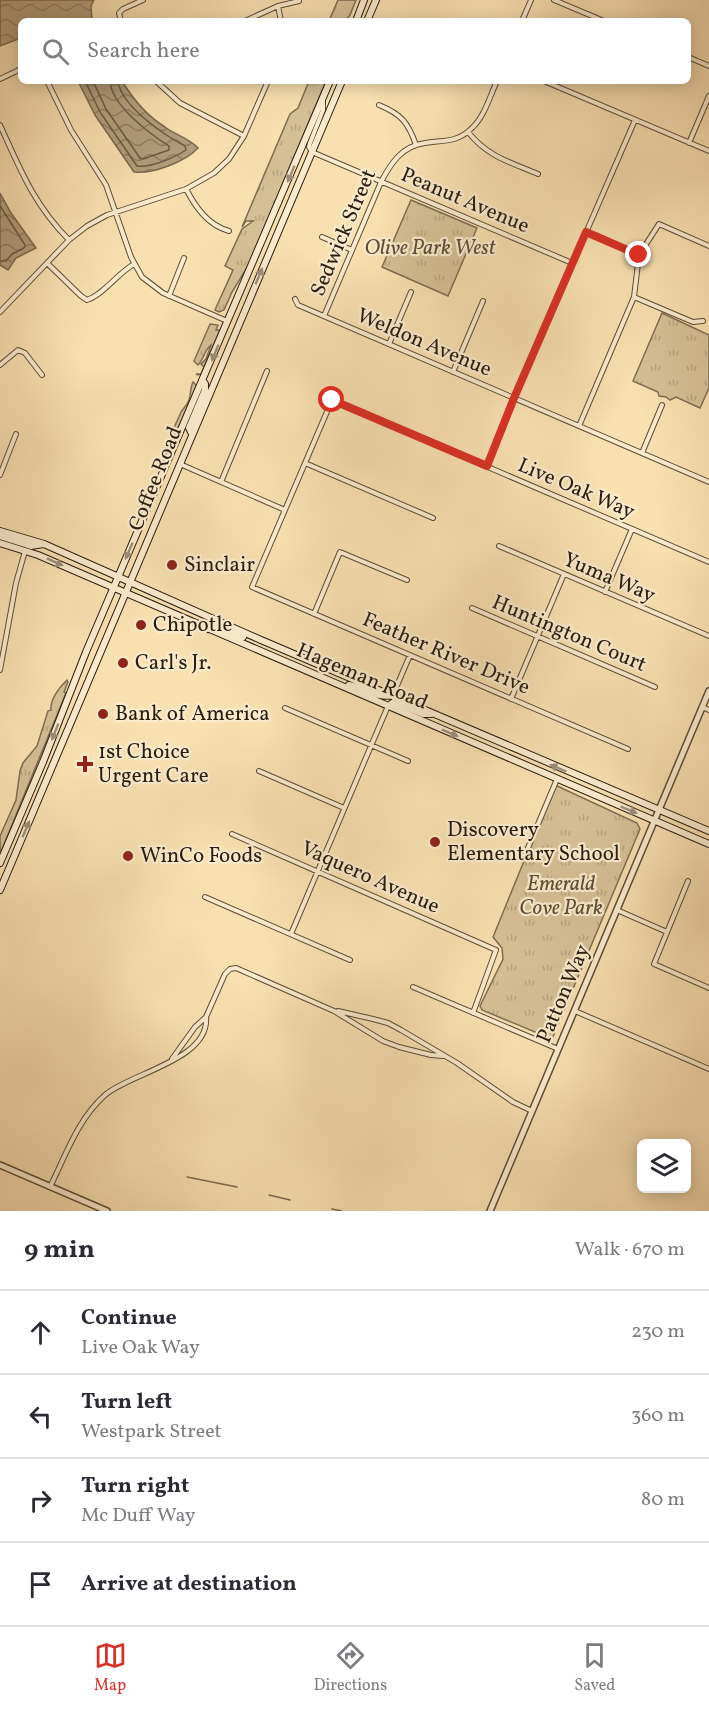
<!DOCTYPE html>
<html lang="en">
<head>
<meta charset="utf-8">
<style>
  body { margin:0; font-family:Vollkorn,serif; background:#f7f7f7; color:#2b2b33 }
  .controls { position:absolute; right:18px; bottom:18px; display:grid; overflow:hidden; border-radius:9px; box-shadow:0 3px 15px #0003 }
  .controls button { width:54px; height:54px; display:grid; place-items:center; padding:0; border:0; border-bottom:2px solid #e1e1e2; background:#fff; color:#2b2b33; font:30px sans-serif }
  .stop { position:absolute; width:18px; height:18px; margin:-14px; border:4px solid #d93025; border-radius:50%; background:#fff }
  .stop.end { background:#d93025; border-color:#fff; box-shadow:0 2px 6px #0008 }
  .list { margin:0; padding:0; list-style:none }
  h2 { display:flex; justify-content:space-between; align-items:center; height:78px; margin:0; padding:0 24px; font-size:26px }
  h2 small { font-size:20px; font-weight:400; color:#7c7c81 }
  .list li { display:grid; grid-template-columns:39px 1fr auto; gap:18px; align-items:center; box-sizing:border-box; height:84px; padding:0 24px; border-top:2px solid #e1e1e2 }
  .list b { display:block; font-size:22px; white-space:nowrap }
  .list p { margin:0; font-size:20px; white-space:nowrap; color:#7c7c81 }
  .list em { font-size:20px; font-style:normal; color:#7c7c81 }
  .icon { flex:none; width:33px; height:33px; fill:none; stroke:currentColor; stroke-width:2; stroke-linecap:round; stroke-linejoin:round }
  .map { position:relative; flex:none; width:709px; height:1211px; overflow:hidden }
  .search { position:absolute; background:#fff; box-shadow:0 3px 15px #0003; left:18px; right:18px; top:18px; height:66px; display:flex; align-items:center; gap:15px; box-sizing:border-box; padding:0 21px; border-radius:9px; color:#7c7c81; font-size:22px }
  .sheet { height:414px; background:#fff }
  nav { display:flex; justify-content:space-around; align-items:center; box-sizing:border-box; height:84px; border-top:2px solid #e1e1e2; background:#fff; font-size:16px; color:#7c7c81 }
  nav a { display:grid; justify-items:center; gap:3px }
  nav .on { color:#d93025 }
  .map>svg:first-child { display:block }
  .grass { fill:url(#grass-tufts); stroke:#7e6e52; stroke-width:1.5 }
  .water { fill:url(#water-waves); stroke:#7a694f; stroke-width:1.5 }
  .lines { fill:none; stroke-linecap:round; stroke-linejoin:round }
  .shore { stroke:#6c5c44; stroke-width:1.5 }
  .stream { stroke:#7a694f; stroke-width:1.5 }
  .minor-casing { stroke:#5c4d37; stroke-width:6 }
  .tertiary-casing { stroke:#5c4d37; stroke-width:8 }
  .secondary-casing { stroke:#281c0e; stroke-width:8 }
  .minor { stroke:#faebcc; stroke-width:4 }
  .tertiary { stroke:#faebcc; stroke-width:5 }
  .secondary { stroke:#faebcc; stroke-width:6 }
  .oneway { fill:#9c8e76 }
  .route { stroke:#d93025; stroke-width:8 }
  .poi-dot { fill:#8f2418; stroke:#faebcc; stroke-width:2 }
  .labels { text-anchor:middle; dominant-baseline:central; stroke-width:4.5; stroke-linejoin:round; paint-order:stroke }
  .street-label { font-size:21px; fill:#281c0e; stroke:#faebcc }
  .park-label { font-size:21px; font-style:italic; fill:#5c4d36; stroke:#faebcc }
  .poi-label { font-size:21px; fill:#281c0e; stroke:#faebcc; text-anchor:start }
</style>
</head>
<body>
<div class="map">
<svg width="709" height="1211" viewBox="0 0 709 1211">
  <defs>
    <pattern id="grass-tufts" width="24" height="20" patternUnits="userSpaceOnUse" patternTransform="scale(1.5)"><rect width="24" height="20" fill="#d5bf95"/><path d="M3 7l-1-3M5 7V3M7 7l1-3M15 17l-1-3M17 17v-4M19 17l1-3" fill="none" stroke="#b7a47f"/></pattern>
    <pattern id="water-waves" width="16" height="10" patternUnits="userSpaceOnUse" patternTransform="scale(1.5)"><rect width="16" height="10" fill="#b19d7a"/><path d="M0 5q4-4 8 0t8 0" fill="none" stroke="#907f62"/></pattern>
  </defs>
  <rect width="100%" height="100%" fill="#f8e0b1"/>
  <filter id="stains"><feTurbulence type="fractalNoise" baseFrequency=".00333" numOctaves="4"/><feColorMatrix values="0 0 0 0 .2 0 0 0 0 .09 0 0 0 0 .02 0 0 0 .5 -.17"/></filter>
  <radialGradient id="worn" r=".72"><stop offset=".6" stop-color="#630" stop-opacity="0"/><stop offset="1" stop-color="#630" stop-opacity=".3"/></radialGradient>
  <path class="grass" d="M338 0H356L350 15 345 21H329Z
    M309 81H326L248 266 232 292 224 310 219 312 215 310 233 270 225 266 242 229 253 221H246L242 227 290 114 298 108Z
    M411 200 477 228 448 296 382 267Z
    M662 313 709 335V388L700 408 676 397 670 400 666 397 659 396 658 392 633 381Z
    M210 324 218 325 216 330H220L201 374 198 375 196 374H201L204 367 201 364 206 359 211 345C205 349 204 359 198 365L194 361Z
    M193 382 196 385V387L164 461C167 445 174 427 181 412 184 408 187 405 189 400 191 394 190 388 193 382Z
    M67 680 68 682 64 692 66 693 0 854V836L16 800 20 771 23 763 37 746 48 711 51 710C50 699 59 688 67 680Z
    M555 785 637 823 640 829 552 1039 482 1010 480 1006 503 959 502 948 493 937Z"/>
  <path class="water" d="M0 0H94L91 6 92 21H21V38L0 46Z
    M78 81H122C133 99 147 116 165 127 175 135 189 138 198 148 185 162 153 174 134 172L95 115Z
    M0 193 11 213 36 248 16 258 8 270 0 265Z"/>
  <g class="lines">
    <path class="shore" d="M85 81 100 112 137 166C150 168 174 158 186 150L185 146C164 135 121 106 118 81
      M93 81 106 109 140 158 143 159 169 150V146C150 134 111 105 110 81
      M0 206 25 245 24 248 12 254 6 261H0"/>
    <path class="stream" d="M187 1177 237 1187
      M269 1195 290 1200
      M332 1209 342 1211"/>
    <g class="minor-casing">
      <path id="minor" d="M554 0 604 21
        M278 6 281 21
        M121 21 119 13 123 9 143 0
        M245 21 278 6 299 1
        M522 21 531 0
        M688 57 709 66
        M0 79 21 69
        M47 81 71 130 106 185 131 257 142 277 163 293 227 321
        M156 81 180 103 244 136
        M544 81 709 151
        M323 101V110L310 143 309 147 312 152 572 263
        M379 105C401 114 408 122 416 145
        M0 125C20 169 34 205 69 240
        M468 132C488 157 510 162 538 174
        M689 143 709 96
        M186 189C196 208 208 225 229 231
        M586 232 639 255
        M322 237 352 250
        M47 263 81 296 87 300C104 294 117 274 134 264
        M169 296 184 258
        M634 297 693 322 703 321
        M295 299 298 305 709 482
        M0 312 69 240 87 226 107 215 186 189 214 173 229 159 244 136 268 81
        M324 316 381 182C391 163 402 146 425 143 444 140 458 143 473 127 485 115 490 96 497 81
        M389 344 411 292
        M0 365 18 350 25 353 42 375
        M453 372 483 301
        M579 426 634 297 639 255 659 224 709 246
        M642 453 662 405
        M305 463 433 518
        M180 464 285 510
        M487 466 514 398 635 120
        M0 475 16 434
        M221 482 267 371
        M499 546 709 636
        M605 592 632 529
        M472 608 655 687
        M314 614 340 552 407 580
        M0 670 16 583 25 551
        M393 695 410 655
        M511 699 564 574
        M702 707 709 710
        M285 708 408 761
        M628 749 252 587 332 400 709 562
        M259 771 344 808
        M232 834 496 950 473 1013
        M525 855 557 779
        M688 881 654 964 709 988
        M205 897 350 960
        M617 910 667 932
        M291 934 388 706
        M413 987 558 1049
        M338 1011 373 1019 388 1023 401 1030 457 1063 513 1102 532 1111
        M575 1011 709 1069
        M172 1059 195 1027 206 1017 225 974 230 969 236 968 334 1011 383 1041 399 1047 431 1055 443 1056
        M50 1187C66 1155 77 1120 105 1095 130 1073 210 1060 206 1017"/>
    </g>
    <g class="tertiary-casing">
      <path id="tertiary" d="M0 1165 107 1211
        M490 1211 709 691"/>
    </g>
    <g class="secondary-casing">
      <path id="secondary" d="M356 21 364 0
        M367 21 376 0
        M192 434 189 428 205 390V384L203 381
        M0 531 44 544 261 640 709 831
        M0 536 31 546 43 544
        M0 543 38 555 709 844
        M209 629 217 626 243 637
        M349 685C363 688 379 699 393 695
        M388 706 394 702 423 714H431
        M0 863 43 762 86 652 330 81
        M0 890 342 81"/>
    </g>
    <use href="#minor" class="minor"/>
    <use href="#tertiary" class="tertiary"/>
    <use href="#secondary" class="secondary"/>
  </g>
  <defs><path id="oneway-solid" d="M-6-.8H1V-3.2L6.5 0L1 3.2V.8H-6Z" transform="scale(1.5)"/></defs>
  <g class="oneway">
    <use href="#oneway-solid" transform="translate(291 174) rotate(113)"/>
    <use href="#oneway-solid" transform="translate(259 276) rotate(-67)"/>
    <use href="#oneway-solid" transform="translate(215 353) rotate(113)"/>
    <use href="#oneway-solid" transform="translate(129 551) rotate(114)"/>
    <use href="#oneway-solid" transform="translate(55 562) rotate(24)"/>
    <use href="#oneway-solid" transform="translate(55 732) rotate(112)"/>
    <use href="#oneway-solid" transform="translate(450 733) rotate(23)"/>
    <use href="#oneway-solid" transform="translate(558 768) rotate(-157)"/>
    <use href="#oneway-solid" transform="translate(629 810) rotate(23)"/>
    <use href="#oneway-solid" transform="translate(26 829) rotate(-67)"/>
  </g>
  <g class="lines">
    <path class="route" d="M332 400 487 466 514 398 586 232 639 255"/>
  </g>
  <g class="poi-dot">
    <circle cx="172" cy="565" r="6"/>
    <circle cx="141" cy="625" r="6"/>
    <circle cx="123" cy="663" r="6"/>
    <circle cx="103" cy="714" r="6"/>
    <path d="M82 755h6v6h6v6h-6v6h-6v-6h-6v-6h6z"/>
    <circle cx="435" cy="842" r="6"/>
    <circle cx="128" cy="856" r="6"/>
  </g>
  <g class="labels">
    <g class="street-label">
      <text transform="translate(465 201) rotate(23)">Peanut Avenue</text>
      <text transform="translate(344 233) rotate(-67)">Sedwick Street</text>
      <text transform="translate(424 343) rotate(23)">Weldon Avenue</text>
      <text transform="translate(156 479) rotate(-68)">Coffee Road</text>
      <text transform="translate(576 489) rotate(23)">Live Oak Way</text>
      <text transform="translate(609 578) rotate(23)">Yuma Way</text>
      <text transform="translate(569 634) rotate(23)">Huntington Court</text>
      <text transform="translate(446 654) rotate(23)">Feather River Drive</text>
      <text transform="translate(362 677) rotate(23)">Hageman Road</text>
      <text transform="translate(370 878) rotate(24)">Vaquero Avenue</text>
      <text transform="translate(564 994) rotate(-67)">Patton Way</text>
    </g>
    <g class="park-label">
      <text x="430" y="248">Olive Park West</text>
      <text x="561" y="884">Emerald<tspan x="561" dy="24">Cove Park</tspan></text>
    </g>
    <g class="poi-label">
      <text x="184" y="565">Sinclair</text>
      <text x="153" y="625">Chipotle</text>
      <text x="135" y="663">Carl's Jr.</text>
      <text x="115" y="714">Bank of America</text>
      <text x="98" y="752">1st Choice<tspan x="98" dy="24">Urgent Care</tspan></text>
      <text x="447" y="830">Discovery<tspan x="447" dy="24">Elementary School</tspan></text>
      <text x="140" y="856">WinCo Foods</text>
    </g>
  </g>
  <rect width="100%" height="100%" filter="url(#stains)"/>
  <rect width="100%" height="100%" fill="url(#worn)"/>
</svg>
<div class="controls">
<button><svg class="icon" aria-label="layers" viewBox="0 0 24 24"><path d="M12 4l9 5-9 5-9-5zM3 14l9 5 9-5"/></svg></button>
</div>
<div class="stop" style="left:332px;top:400px"></div>
<div class="stop end" style="left:639px;top:255px"></div>
<div class="search"><svg class="icon" aria-label="search" viewBox="0 0 24 24"><circle cx="10" cy="10" r="6"/><path d="M15 15l6 6"/></svg>Search here</div>
</div>
<section class="sheet">
<h2>9 min<small>Walk · 670 m</small></h2>
<ul class="list">
<li><svg class="icon" aria-label="ahead" viewBox="0 0 24 24"><path d="M12 20V5M6 11l6-6 6 6"/></svg><div><b>Continue</b><p>Live Oak Way</p></div><em>230 m</em></li>
<li><svg class="icon" aria-label="left" viewBox="0 0 24 24"><path d="M17 20v-9H6M10 6l-5 5 5 5"/></svg><div><b>Turn left</b><p>Westpark Street</p></div><em>360 m</em></li>
<li><svg class="icon" aria-label="right" viewBox="0 0 24 24"><path d="M7 20v-9h11M14 6l5 5-5 5"/></svg><div><b>Turn right</b><p>Mc Duff Way</p></div><em>80 m</em></li>
<li><svg class="icon" aria-label="arrive" viewBox="0 0 24 24"><path d="M6 21V4h12l-3 4 3 4H6"/></svg><div><b>Arrive at destination</b></div></li>
</ul>
</section>
<nav>
<a class="on"><svg class="icon" aria-label="map" viewBox="0 0 24 24"><path d="M3 6l6-2 6 2 6-2v14l-6 2-6-2-6 2zM9 4v14M15 6v14"/></svg>Map</a>
<a><svg class="icon" aria-label="directions" viewBox="0 0 24 24"><path d="M12 3l9 9-9 9-9-9zM9 14v-3h6M13 9l2 2-2 2"/></svg>Directions</a>
<a><svg class="icon" aria-label="saved" viewBox="0 0 24 24"><path d="M7 4h10v16l-5-4-5 4z"/></svg>Saved</a>
</nav>
</body>
</html>
